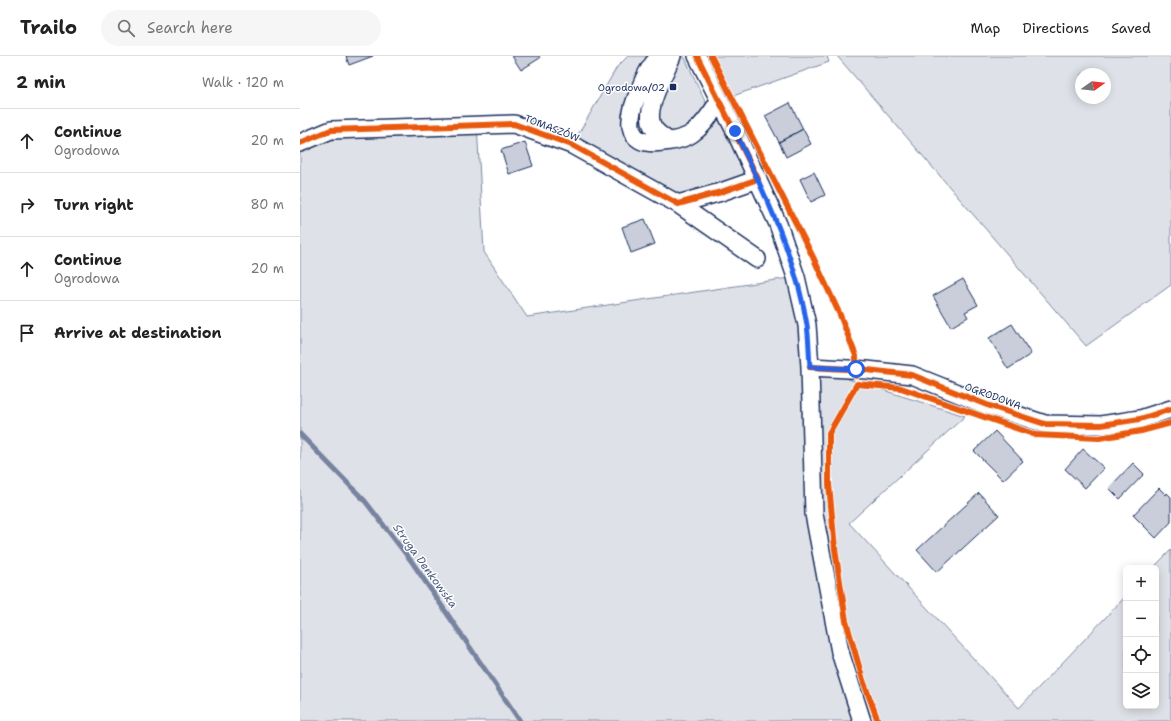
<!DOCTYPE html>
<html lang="en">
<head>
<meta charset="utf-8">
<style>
  body { margin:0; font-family:"Shantell Sans",sans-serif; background:#f6f6f6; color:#222 }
  .controls { position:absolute; right:12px; bottom:12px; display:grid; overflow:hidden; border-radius:6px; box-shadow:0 2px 10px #0003 }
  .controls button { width:36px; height:36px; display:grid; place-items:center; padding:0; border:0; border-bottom:1px solid #e0e0e0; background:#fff; color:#222; font:20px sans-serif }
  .compass { position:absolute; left:775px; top:12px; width:36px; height:36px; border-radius:50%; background:#fff; box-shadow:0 2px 10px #0003; rotate:75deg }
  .stop { position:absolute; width:12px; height:12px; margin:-9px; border:3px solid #2563eb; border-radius:50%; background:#fff }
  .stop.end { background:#2563eb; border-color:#fff; box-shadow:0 1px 4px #0008 }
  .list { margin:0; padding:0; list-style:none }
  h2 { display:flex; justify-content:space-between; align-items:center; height:52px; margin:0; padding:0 16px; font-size:17px }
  h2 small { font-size:13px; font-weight:400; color:#767676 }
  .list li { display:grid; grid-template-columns:26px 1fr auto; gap:12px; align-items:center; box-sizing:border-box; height:64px; padding:0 16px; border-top:1px solid #e0e0e0 }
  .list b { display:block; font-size:15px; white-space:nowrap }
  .list p { margin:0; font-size:13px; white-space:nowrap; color:#767676 }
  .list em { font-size:13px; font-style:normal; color:#767676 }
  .icon { flex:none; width:22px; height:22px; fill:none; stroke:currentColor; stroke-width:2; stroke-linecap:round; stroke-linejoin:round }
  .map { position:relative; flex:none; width:871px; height:665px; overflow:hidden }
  header { display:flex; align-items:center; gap:24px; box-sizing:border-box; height:56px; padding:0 20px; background:#fff; border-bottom:1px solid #e0e0e0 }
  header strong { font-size:19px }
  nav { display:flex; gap:22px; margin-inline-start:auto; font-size:14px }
  .search { width:280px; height:36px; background:#f6f6f6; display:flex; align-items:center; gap:10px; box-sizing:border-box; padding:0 14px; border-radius:22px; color:#767676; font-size:15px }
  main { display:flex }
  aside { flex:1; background:#fff }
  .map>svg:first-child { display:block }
  .green { fill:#dee1e7; stroke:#7c88a2; fill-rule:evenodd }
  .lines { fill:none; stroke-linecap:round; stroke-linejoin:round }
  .stream { stroke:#77839f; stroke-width:5 }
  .building { fill:#caceda; stroke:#1b2f5e }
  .minor-casing { stroke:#1b2f5e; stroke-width:20 }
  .minor { stroke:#fff; stroke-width:17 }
  .cycleway-casing { stroke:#fff; stroke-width:8 }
  .cycleway { stroke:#e8590c; stroke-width:6 }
  .route { stroke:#2563eb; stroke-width:5 }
  .poi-dot { fill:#1b2f5e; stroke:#fff; stroke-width:1.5 }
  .labels { text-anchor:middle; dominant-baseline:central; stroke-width:3; stroke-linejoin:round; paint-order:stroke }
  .poi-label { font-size:10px; fill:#1b2f5e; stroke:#fff; text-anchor:end }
  .street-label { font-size:10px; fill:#1b2f5e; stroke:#fff }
  .water-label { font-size:11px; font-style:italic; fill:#49597e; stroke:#fff }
</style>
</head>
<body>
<header>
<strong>Trailo</strong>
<div class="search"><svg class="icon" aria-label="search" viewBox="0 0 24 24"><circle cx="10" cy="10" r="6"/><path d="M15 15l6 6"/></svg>Search here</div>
<nav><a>Map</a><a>Directions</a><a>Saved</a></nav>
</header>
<main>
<aside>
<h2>2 min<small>Walk · 120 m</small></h2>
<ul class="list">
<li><svg class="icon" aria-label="ahead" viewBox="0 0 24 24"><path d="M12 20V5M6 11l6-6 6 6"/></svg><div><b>Continue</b><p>Ogrodowa</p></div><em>20 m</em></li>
<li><svg class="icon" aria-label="right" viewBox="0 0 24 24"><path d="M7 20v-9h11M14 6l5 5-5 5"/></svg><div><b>Turn right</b></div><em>80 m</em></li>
<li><svg class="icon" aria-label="ahead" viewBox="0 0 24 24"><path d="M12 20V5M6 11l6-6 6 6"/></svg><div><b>Continue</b><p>Ogrodowa</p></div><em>20 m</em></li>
<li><svg class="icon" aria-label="arrive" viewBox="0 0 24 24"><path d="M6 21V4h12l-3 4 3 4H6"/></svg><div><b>Arrive at destination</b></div></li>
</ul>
</aside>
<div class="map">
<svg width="871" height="665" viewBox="0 0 871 665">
  <rect width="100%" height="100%" fill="#fff"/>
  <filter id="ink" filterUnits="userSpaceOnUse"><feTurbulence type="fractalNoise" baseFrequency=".025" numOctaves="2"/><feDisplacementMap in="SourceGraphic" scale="8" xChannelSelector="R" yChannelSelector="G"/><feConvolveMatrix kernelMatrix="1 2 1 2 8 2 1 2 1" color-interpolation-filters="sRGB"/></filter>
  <g filter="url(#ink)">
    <path class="green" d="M328 0H361L333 49 339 83 353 72 372 0H384L411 58 419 45 397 0H527L529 6 419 45 458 123 378 148 272 89 317 11Z
      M537 0H871V229L786 290ZM781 18H805V42H781Z
      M177 68 184 196 227 261 496 221 510 311 665 360 549 467 719 652 826 540V650H856V512H853L871 494V665H0V87L31 74Z"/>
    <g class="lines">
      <path class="stream" d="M0 378 65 445 112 506 220 665"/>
    </g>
    <path class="building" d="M46 0H73L49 9Z
      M212 0H239L240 2 221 14Z
      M490 47 503 73 479 86 465 60Z
      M503 73 511 88 486 101 479 86Z
      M225 86 233 110 209 118 201 94Z
      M514 116 525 139 511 146 500 123Z
      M345 163 355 188 331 197 322 171Z
      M663 223 678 249 665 256 668 261 651 271 633 240Z
      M712 268 731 298 708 313 689 282Z
      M695 375 723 405 703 424 674 395Z
      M783 393 804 412 785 432 765 413Z
      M833 407 844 418 820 443 809 432Z
      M859 432 866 439 867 437 871 441V466L856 482 833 459Z
      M679 437 699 459 637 516 617 494Z"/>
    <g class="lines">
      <g class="minor-casing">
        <path id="minor" d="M361 0C351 7 344 22 340 33 328 59 321 92 363 86 373 85 386 83 394 76 405 68 412 56 419 45
          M397 0 435 75 478 168 496 221 507 269 510 311 514 458 540 596 562 665
          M369 85C363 81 356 77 353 71 343 54 365 17 372 0
          M0 87 31 74 214 68 272 89 378 148 421 136 458 123
          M378 148 457 203
          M510 311 567 314 612 319 687 349 745 368 801 369 840 363 871 353"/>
      </g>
      <use href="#minor" class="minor"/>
      <g class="cycleway-casing">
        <path id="cycleway" d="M411 0 512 199 540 259 556 300V320
          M0 87 31 74 214 68 272 89 378 148 421 136 458 123 397 0
          M510 311 567 314 612 319 687 349 745 368 801 369 840 363 871 353
          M578 665 563 624 546 565 535 493 529 428V377L557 328 601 332 736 379 799 382 841 375 871 367"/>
      </g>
      <use href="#cycleway" class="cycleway"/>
    </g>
  </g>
  <g class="lines" filter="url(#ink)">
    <path class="route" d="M435 75C464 137 496 200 507 269 509 283 509 297 510 311L556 313"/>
  </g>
  <rect class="poi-dot" x="369" y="27" width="8" height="8" rx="2"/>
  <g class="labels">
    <g class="poi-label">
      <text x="365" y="31">Ogrodowa/02</text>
    </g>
    <g class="street-label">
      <text transform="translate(252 72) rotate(21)">TOMASZÓW</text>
      <text transform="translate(693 340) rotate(20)">OGRODOWA</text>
    </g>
    <g class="water-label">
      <text transform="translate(125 510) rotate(54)">Struga Denkowska</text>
    </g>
  </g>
</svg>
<div class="controls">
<button>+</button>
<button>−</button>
<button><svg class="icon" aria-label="locate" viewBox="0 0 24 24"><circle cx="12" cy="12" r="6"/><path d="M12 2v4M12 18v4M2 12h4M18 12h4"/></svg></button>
<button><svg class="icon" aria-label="layers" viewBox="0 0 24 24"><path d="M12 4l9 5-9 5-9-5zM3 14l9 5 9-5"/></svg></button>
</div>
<svg class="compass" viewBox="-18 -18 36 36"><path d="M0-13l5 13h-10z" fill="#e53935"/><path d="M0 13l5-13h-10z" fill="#767676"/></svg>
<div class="stop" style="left:556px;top:313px"></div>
<div class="stop end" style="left:435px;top:75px"></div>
</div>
</main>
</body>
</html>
